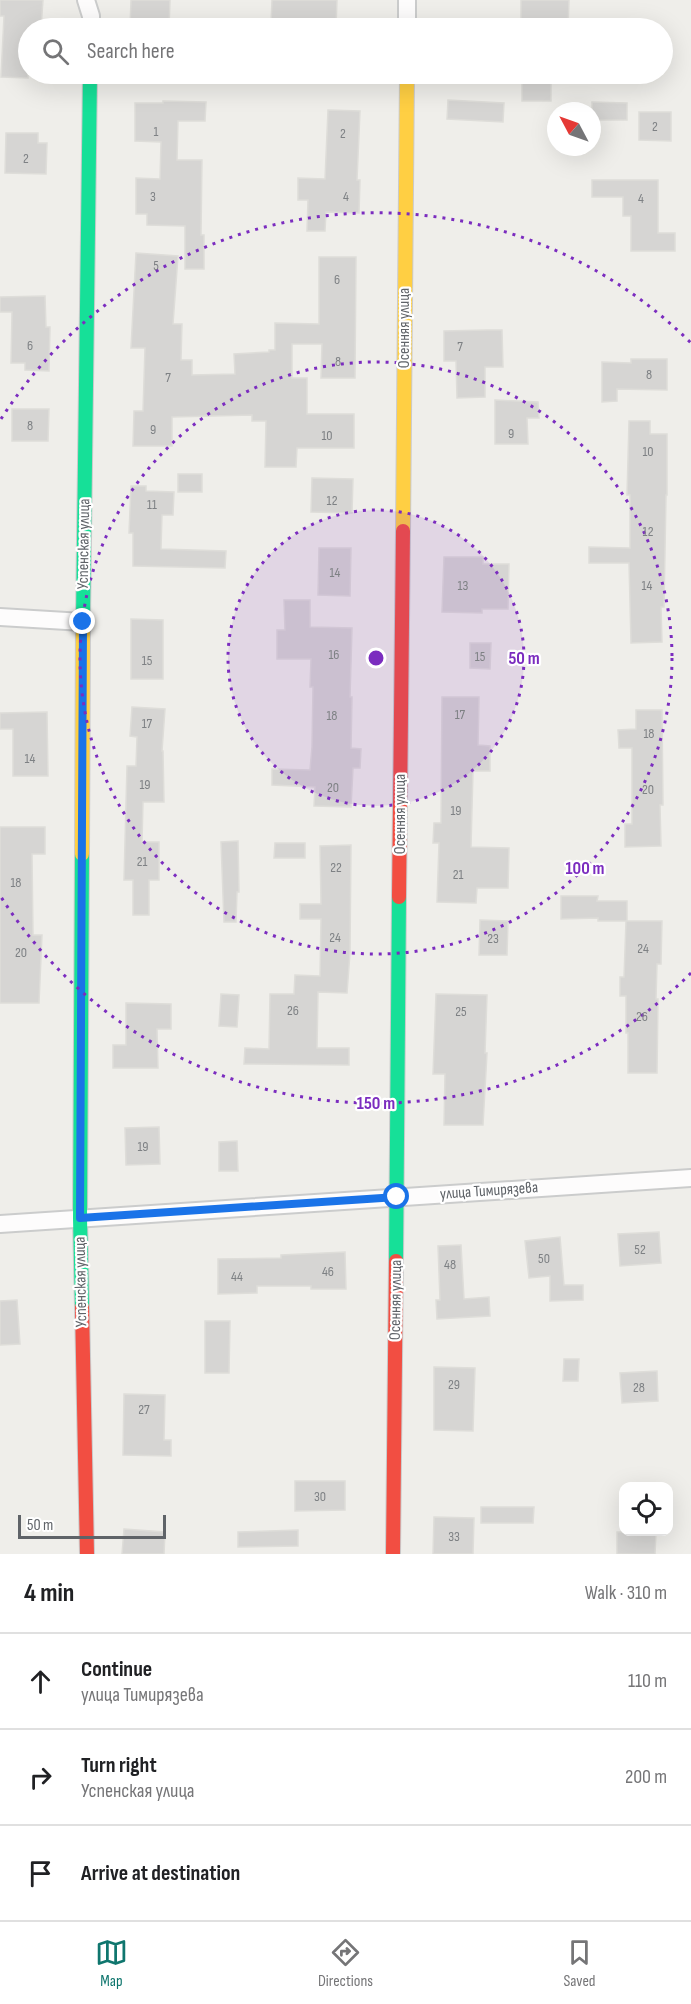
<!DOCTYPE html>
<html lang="en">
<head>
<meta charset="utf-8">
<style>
  body { margin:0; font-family:"Sofia Sans Condensed",sans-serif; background:#f6f6f6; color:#202124 }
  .controls { position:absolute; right:18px; bottom:18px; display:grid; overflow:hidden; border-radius:12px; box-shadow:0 6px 24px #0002 }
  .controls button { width:54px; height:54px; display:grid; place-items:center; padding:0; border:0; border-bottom:2px solid #e0e0e0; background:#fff; color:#202124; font:30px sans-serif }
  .compass { position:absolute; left:547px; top:102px; width:54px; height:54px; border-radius:50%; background:#fff; box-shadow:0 6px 24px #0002; rotate:311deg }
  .scale { position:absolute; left:18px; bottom:15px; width:148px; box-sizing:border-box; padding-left:6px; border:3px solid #5f6368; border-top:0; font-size:16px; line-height:21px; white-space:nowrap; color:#5f6368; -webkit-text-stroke:4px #fff; paint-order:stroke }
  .stop { position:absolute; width:18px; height:18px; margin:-14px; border:4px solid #1a73e8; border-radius:50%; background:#fff }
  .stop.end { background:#1a73e8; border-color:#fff; box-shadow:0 2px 6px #0008 }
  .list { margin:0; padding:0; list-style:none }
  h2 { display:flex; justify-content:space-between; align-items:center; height:78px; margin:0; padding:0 24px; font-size:26px }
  h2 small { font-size:20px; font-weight:400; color:#757577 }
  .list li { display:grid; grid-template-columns:39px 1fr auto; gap:18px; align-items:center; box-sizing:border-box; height:96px; padding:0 24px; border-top:2px solid #e0e0e0 }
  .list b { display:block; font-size:22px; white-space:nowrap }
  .list p { margin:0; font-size:20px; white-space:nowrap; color:#757577 }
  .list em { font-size:20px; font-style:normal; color:#757577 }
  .icon { flex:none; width:33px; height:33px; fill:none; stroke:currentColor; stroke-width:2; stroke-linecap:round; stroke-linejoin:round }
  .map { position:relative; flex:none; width:691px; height:1554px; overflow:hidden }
  .search { position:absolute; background:#fff; box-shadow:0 6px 24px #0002; left:18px; right:18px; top:18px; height:66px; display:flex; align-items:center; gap:15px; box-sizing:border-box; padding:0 21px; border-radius:33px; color:#757577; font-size:22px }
  .sheet { height:366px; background:#fff }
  nav { display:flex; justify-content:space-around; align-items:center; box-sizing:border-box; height:84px; border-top:2px solid #e0e0e0; background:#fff; font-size:16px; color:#757577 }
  nav a { display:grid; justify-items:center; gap:3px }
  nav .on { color:#0f766e }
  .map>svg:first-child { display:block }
  .building { fill:#d6d5d3; stroke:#deddd9; stroke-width:1.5 }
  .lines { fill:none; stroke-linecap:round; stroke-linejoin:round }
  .street-casing { stroke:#cbcccc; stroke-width:20 }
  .fast-casing { stroke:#cacacb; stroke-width:16 }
  .slow-casing { stroke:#cacacb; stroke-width:16 }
  .jam-casing { stroke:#cacacb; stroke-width:16 }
  .street { stroke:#fdfcfc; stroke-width:16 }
  .fast { stroke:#16e098; stroke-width:14 }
  .slow { stroke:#ffcf43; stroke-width:14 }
  .jam { stroke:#f24e42; stroke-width:14 }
  .route { stroke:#1a73e8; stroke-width:8 }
  .ring { fill:none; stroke:#7b2cbf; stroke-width:3; stroke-dasharray:3 6 }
  .labels { text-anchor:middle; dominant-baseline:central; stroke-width:4.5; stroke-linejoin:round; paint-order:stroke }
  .number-label { font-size:14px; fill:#7e8184 }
  .street-label { font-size:16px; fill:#5f6368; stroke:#fff }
  .centre { fill:#7b2cbf; stroke:#fff; stroke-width:3 }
  .ring-label { font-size:18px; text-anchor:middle; font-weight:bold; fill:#7b2cbf; stroke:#fff; stroke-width:4.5; stroke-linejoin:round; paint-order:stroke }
</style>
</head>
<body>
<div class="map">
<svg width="691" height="1554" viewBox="0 0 691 1554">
  <rect width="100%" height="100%" fill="#efeeea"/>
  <path class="building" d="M0 0H43L41 28H28V78L1 77 4 16H0Z
    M131 0H170L169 28H130Z
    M272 0H337L336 26H308V28H290V25L271 24Z
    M521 0H569L568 28H521Z
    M522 74 551 75V101H522Z
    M448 100 504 103 503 122 447 119Z
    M163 101 206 102 205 121H178L177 160H202L201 235H204V269H185V226L147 225V214H136V178L160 179 161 142 135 141V103H163Z
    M592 102 627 103V120H592Z
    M328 110 360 111 357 180H360L359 213 326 212 325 231H307L308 200H298V178L325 179Z
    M639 112H671V141L639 140Z
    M6 133H38V143H47L46 174 5 173Z
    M592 180H658V233H675V251H631V216H623V197H592Z
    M136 253 178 256 173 324H182L181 360H192V375L235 374 234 354 269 352V350H275V323L319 324V257H356L355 378H321L322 344H292V378H307V414H354V448H297L296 467H265L266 421H252V415L172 417V446H133L134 411H143L145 348H131Z
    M45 296 46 327H50L49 371 25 370V363H11L12 312H0V297Z
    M487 330H502L503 367H485V397L457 398 456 361H444V331Z
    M631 359H667V390L617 389V401L602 402V362L631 363Z
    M495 400 538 402 539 418H527L528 444H495Z
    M12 409H49L48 441H12Z
    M629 421H650V434H667V495H666L664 607H661L662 642 631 643 629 563H589V547L630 548V495H627Z
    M178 474H202V492H178Z
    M312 478 353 479 352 513 311 512Z
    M131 486H146V491L174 492 173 515H162L161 549 226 551 225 568 133 566V533H129Z
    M319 548H351L350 596 318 595Z
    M444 557H483V564H509L508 609H482V613L442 612Z
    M284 600H310V627L352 628 350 697H352L351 748 361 749 360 768H353L351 807 314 806 315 787 272 785V769L310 770 312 747 313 687H310L311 659H277V630H285Z
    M131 619 163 620V679H131Z
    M470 643H491L490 669 470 668Z
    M442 697H479L478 745 490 746V771H473L471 847 509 848 508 888H477L476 903 437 902 439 843H433L434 823H441Z
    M132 707 165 709 162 751H163L164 802H143L142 842H159V880H149V915H133V880H124L127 766H136L137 737 130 736Z
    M636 710H662L663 805H660L661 846 625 847V824H632V748H619L618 730 636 729Z
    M47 712 48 776H13V729H0V713Z
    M0 827H45V854H32L33 935H42L39 1003H0Z
    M238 841 239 892H237L236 922H224L221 842Z
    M275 843H305V858H274Z
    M351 845 350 953 347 993 318 992 317 1048H349V1065L244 1064 245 1048 269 1049 270 994H294L295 975 320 976 321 919H300V904H321L320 846Z
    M561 896H598L597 901H627V921H662L661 964H657L656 999H658L657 1073H628V1033H626V996H620V977H624L626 921H598V918L561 919Z
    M480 920 508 921 507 955H479Z
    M221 994 239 995 237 1027 219 1026Z
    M436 994 487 995 485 1053H487L483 1125H444L445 1074H433Z
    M126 1003 171 1004V1029H157L158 1068H113V1045H126Z
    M159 1127 160 1164 126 1165 125 1128Z
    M237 1141 238 1171H219V1142Z
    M659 1232 661 1263 620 1266 618 1234Z
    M560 1237 564 1285H583V1300L550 1301V1276L529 1278 525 1241Z
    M461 1245 464 1299 489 1297 490 1316 437 1319 436 1300H440L438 1246Z
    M345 1252 346 1289H311V1286H257V1293L218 1294V1259L281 1258V1255Z
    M17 1300 20 1344 0 1345V1301Z
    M205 1321H230L229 1373H205Z
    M564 1359H579L578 1381H563Z
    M434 1367 475 1368 473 1431 434 1430Z
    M657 1371 658 1401 622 1403 620 1373Z
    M124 1394 165 1395 164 1440H171V1456L123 1455Z
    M295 1481H345V1510L295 1511Z
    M481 1507H534L533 1523H481Z
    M434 1517 474 1518 473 1554H433Z
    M124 1529 165 1532 164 1554H122Z
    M298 1530V1546L238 1547V1532Z
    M617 1532H656L655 1554H617Z"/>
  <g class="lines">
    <g class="street-casing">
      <path id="street" d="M86 0 91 16V28
        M407 28V0
        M0 617 83 622
        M0 1224 691 1178"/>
    </g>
    <g class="fast-casing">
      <path id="fast" d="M83 619 90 74
        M82 854 80 1218 82 1307
        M396 1261 399 897"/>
    </g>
    <g class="slow-casing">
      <path id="slow" d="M403 531 407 74
        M82 854 83 619"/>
    </g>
    <g class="jam-casing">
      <path id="jam" d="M399 897 403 531
        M82 1307 87 1554
        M393 1554 396 1261"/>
    </g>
    <use href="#street" class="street"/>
    <use href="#fast" class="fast"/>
    <use href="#slow" class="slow"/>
    <use href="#jam" class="jam"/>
  </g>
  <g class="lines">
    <path class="route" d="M83 622 80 1218 397 1197"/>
  </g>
  <circle cx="376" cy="658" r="148" fill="#7b2cbf" fill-opacity=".12"/>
  <g class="ring">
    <circle cx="376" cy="658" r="148"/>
    <circle cx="376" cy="658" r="296"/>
    <path d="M691 973A445 445 0 0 1 1 897M1 419A445 445 0 0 1 691 343"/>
  </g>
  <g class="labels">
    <g class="number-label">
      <text x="655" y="126">2</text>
      <text x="156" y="131">1</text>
      <text x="343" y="133">2</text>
      <text x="26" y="158">2</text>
      <text x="153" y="196">3</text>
      <text x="346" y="196">4</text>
      <text x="641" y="198">4</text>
      <text x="156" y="265">5</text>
      <text x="337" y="279">6</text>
      <text x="30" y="345">6</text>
      <text x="460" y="346">7</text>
      <text x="338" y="361">8</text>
      <text x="649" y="374">8</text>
      <text x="168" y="377">7</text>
      <text x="30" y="425">8</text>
      <text x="153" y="429">9</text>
      <text x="511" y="433">9</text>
      <text x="327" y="435">10</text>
      <text x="648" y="451">10</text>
      <text x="332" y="500">12</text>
      <text x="152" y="504">11</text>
      <text x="648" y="531">12</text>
      <text x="335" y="572">14</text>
      <text x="463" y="585">13</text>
      <text x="647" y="585">14</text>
      <text x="334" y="654">16</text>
      <text x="480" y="656">15</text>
      <text x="147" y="660">15</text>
      <text x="460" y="714">17</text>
      <text x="332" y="715">18</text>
      <text x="147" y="723">17</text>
      <text x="649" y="733">18</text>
      <text x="30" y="758">14</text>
      <text x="145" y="784">19</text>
      <text x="333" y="787">20</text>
      <text x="648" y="789">20</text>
      <text x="456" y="810">19</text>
      <text x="142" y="861">21</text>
      <text x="336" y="867">22</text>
      <text x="458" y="874">21</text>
      <text x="16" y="882">18</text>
      <text x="335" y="937">24</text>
      <text x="493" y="938">23</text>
      <text x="643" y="948">24</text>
      <text x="21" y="952">20</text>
      <text x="293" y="1010">26</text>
      <text x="461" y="1011">25</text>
      <text x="642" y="1016">26</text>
      <text x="143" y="1146">19</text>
      <text x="640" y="1249">52</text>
      <text x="544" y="1258">50</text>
      <text x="450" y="1264">48</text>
      <text x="328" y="1271">46</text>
      <text x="237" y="1276">44</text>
      <text x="454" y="1384">29</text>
      <text x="639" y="1387">28</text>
      <text x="144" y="1409">27</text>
      <text x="320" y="1496">30</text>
      <text x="454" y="1536">33</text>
    </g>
    <g class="street-label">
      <text transform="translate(404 328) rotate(-90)">Осенняя улица</text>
      <text transform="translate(84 544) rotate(-89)">Успенская улица</text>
      <text transform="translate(400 814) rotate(-90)">Осенняя улица</text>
      <text transform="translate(489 1191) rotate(-4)">улица Тимирязева</text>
      <text transform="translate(81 1282) rotate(-91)">Успенская улица</text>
      <text transform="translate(396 1300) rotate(-89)">Осенняя улица</text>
    </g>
  </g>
  <circle cx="376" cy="658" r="9" class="centre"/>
  <g class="ring-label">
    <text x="524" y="664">50 m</text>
    <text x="585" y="874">100 m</text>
    <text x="376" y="1109">150 m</text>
  </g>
</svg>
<div class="controls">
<button><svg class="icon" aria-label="locate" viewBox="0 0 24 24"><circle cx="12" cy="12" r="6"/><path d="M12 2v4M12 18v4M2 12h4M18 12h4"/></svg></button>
</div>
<svg class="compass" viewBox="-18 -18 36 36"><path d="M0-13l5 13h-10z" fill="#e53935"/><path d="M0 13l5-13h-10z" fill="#757577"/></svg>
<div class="scale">50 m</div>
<div class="stop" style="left:397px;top:1197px"></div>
<div class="stop end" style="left:83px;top:622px"></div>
<div class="search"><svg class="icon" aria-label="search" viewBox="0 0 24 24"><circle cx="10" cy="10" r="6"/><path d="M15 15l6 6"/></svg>Search here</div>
</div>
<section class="sheet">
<h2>4 min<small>Walk · 310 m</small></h2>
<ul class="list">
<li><svg class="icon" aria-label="ahead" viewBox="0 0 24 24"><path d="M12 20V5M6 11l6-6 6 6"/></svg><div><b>Continue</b><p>улица Тимирязева</p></div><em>110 m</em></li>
<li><svg class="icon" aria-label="right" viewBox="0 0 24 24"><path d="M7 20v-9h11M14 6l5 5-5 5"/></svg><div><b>Turn right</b><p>Успенская улица</p></div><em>200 m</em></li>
<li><svg class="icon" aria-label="arrive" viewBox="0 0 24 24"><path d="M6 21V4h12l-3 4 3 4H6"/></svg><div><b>Arrive at destination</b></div></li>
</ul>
</section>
<nav>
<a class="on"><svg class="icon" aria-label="map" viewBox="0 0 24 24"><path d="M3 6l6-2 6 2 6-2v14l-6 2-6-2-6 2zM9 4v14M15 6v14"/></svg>Map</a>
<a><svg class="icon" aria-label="directions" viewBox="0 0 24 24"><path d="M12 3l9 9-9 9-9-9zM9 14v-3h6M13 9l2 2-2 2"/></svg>Directions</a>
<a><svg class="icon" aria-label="saved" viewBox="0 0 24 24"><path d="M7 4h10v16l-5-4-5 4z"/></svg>Saved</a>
</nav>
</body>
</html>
